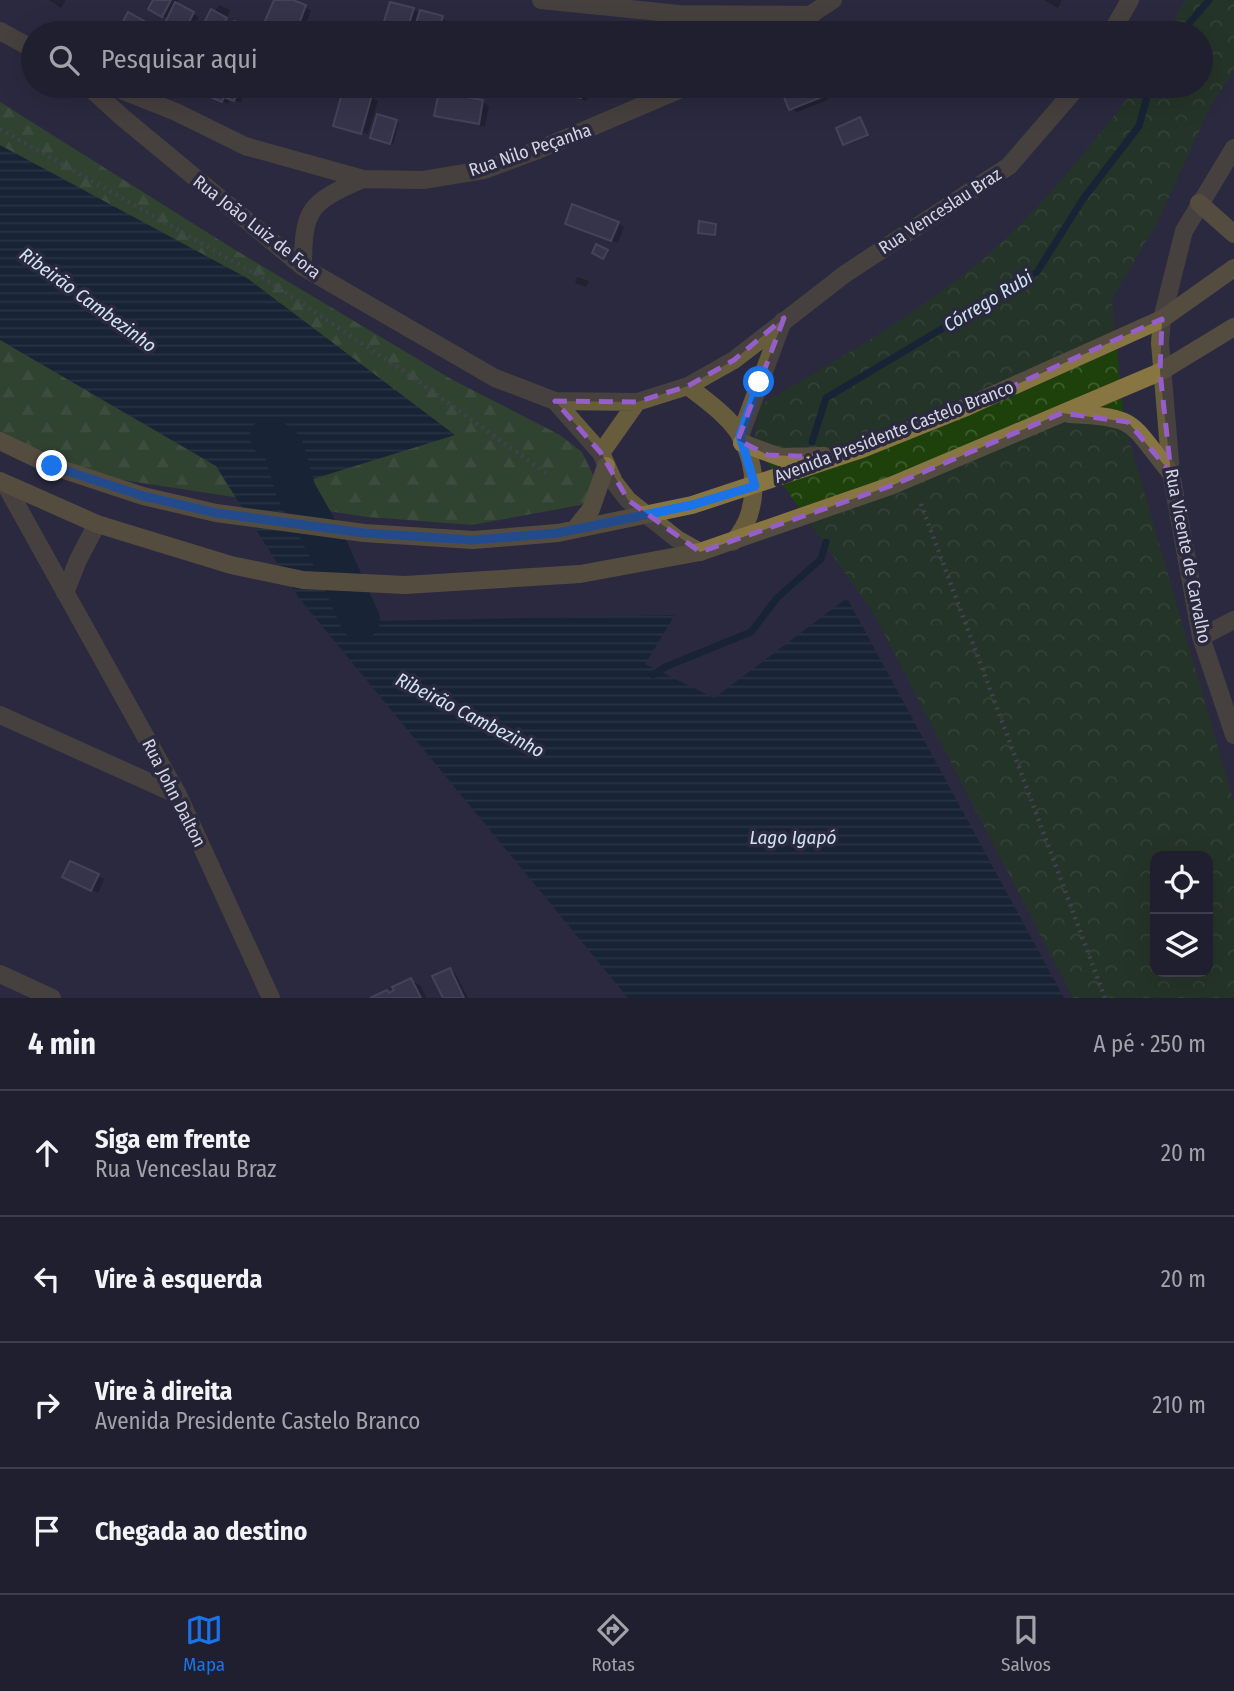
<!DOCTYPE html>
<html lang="pt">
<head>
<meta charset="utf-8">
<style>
  body { margin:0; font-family:"Fira Sans Condensed",sans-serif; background:#282737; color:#f1f3f6 }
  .controls { position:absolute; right:21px; bottom:21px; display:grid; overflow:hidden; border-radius:14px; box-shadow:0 7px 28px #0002 }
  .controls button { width:63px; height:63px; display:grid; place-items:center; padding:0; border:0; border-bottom:2px solid #3d3d4b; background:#201f2f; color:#f1f3f6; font:35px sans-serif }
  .stop { position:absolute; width:21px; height:21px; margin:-16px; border:5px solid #1a73e8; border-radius:50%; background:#fff }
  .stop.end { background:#1a73e8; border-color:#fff; box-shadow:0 2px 7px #0008 }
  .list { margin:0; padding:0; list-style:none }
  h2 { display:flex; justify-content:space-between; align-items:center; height:91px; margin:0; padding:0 28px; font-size:30px }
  h2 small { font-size:23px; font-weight:400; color:#a2a2aa }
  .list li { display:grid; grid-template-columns:46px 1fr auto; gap:21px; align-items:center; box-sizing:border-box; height:126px; padding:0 28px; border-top:2px solid #3d3d4b }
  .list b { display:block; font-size:26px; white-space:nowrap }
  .list p { margin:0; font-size:23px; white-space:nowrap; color:#a2a2aa }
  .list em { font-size:23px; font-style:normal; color:#a2a2aa }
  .icon { flex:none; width:38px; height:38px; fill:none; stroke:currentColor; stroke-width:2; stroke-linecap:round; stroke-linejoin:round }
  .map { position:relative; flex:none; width:1234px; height:998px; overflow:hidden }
  .search { position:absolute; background:#201f2f; box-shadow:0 7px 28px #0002; left:21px; right:21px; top:21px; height:77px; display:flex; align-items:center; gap:18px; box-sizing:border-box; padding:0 24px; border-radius:38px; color:#a2a2aa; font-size:26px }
  .sheet { height:595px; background:#201f2f }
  nav { display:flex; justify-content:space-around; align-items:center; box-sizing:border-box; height:98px; border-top:2px solid #3d3d4b; background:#201f2f; font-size:19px; color:#a2a2aa }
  nav a { display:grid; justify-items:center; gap:4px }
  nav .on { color:#1a73e8 }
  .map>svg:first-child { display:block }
  .forest { fill:url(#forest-firs) }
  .park { fill:url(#park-crowns); fill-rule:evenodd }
  .water { fill:url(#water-rules) }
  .shadow { fill:#0007 }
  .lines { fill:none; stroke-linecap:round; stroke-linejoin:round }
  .stream { stroke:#001d2a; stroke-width:7 }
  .river { stroke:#001d2a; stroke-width:40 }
  .building { fill:#434158; stroke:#626079; stroke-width:2 }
  .path { stroke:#5e5c70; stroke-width:4.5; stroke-dasharray:2 5; stroke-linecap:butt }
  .minor { stroke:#675c3c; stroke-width:18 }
  .secondary { stroke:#887642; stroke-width:18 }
  .route { stroke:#1a73e8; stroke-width:9 }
  .marked { fill:none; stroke:#965eca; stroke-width:5; stroke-dasharray:14 9; stroke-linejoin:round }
  .labels { text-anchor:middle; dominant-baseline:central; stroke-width:7; stroke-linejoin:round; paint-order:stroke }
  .street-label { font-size:18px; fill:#d4d4e2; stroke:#2b293f }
  .water-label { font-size:19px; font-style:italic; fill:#cfe5f0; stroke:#2b293f }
</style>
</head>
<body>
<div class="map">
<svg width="1234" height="998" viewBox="0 0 1234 998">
  <defs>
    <pattern id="forest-firs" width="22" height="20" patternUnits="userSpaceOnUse" patternTransform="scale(1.75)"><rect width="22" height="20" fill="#35621e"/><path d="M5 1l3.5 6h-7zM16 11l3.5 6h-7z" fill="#51783e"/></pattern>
    <pattern id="park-crowns" width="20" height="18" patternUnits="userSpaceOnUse" patternTransform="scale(1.75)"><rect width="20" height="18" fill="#1e410c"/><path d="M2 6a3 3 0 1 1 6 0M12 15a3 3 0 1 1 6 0" fill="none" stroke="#3e5c2f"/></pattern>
    <pattern id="water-rules" width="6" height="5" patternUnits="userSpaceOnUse" patternTransform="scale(1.75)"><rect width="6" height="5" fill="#001d2a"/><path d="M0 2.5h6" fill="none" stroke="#243d49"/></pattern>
  </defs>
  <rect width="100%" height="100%" fill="#2b293f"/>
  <path class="forest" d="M0 102 232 248 451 379 560 435 582 452 595 479 591 503 472 525 368 517 122 480 59 459 0 434Z"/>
  <path class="park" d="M1185 0H1234V71L1210 107 1158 221 1112 299 1124 422 1234 803V998H1073L874 614 753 442 761 404C832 363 904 322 968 271 1034 219 1086 152 1137 86H1201V33H1167ZM1155 856H1208V972H1155Z"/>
  <path class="water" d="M0 145 247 278 455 435 281 489 374 621 675 615 645 664 714 698 847 598 1064 998H628L299 598 216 466 0 340Z"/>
  <path class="shadow" d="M49 0H66L61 8Z
    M155 0H179L176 5 199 17 191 33H175L165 26 169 19 150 9Z
    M276 0H288L311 10 303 33H229L235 23 262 33Z
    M1044 0H1062L1058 8Z
    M219 5 230 10 222 33H216L204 27Z
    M413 10 448 21 445 33H398L384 27Z
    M129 15 150 26 146 33H119Z
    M495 28 511 33H493Z
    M206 86H247L241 103 230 99 228 104 203 93Z
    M574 86H600L598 96 588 94 587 101 578 99 572 95Z
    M787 86H823L828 100 797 112 791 108 782 88Z
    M371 97 378 101 368 134 339 126Z
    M482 102 489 106 485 127 436 115Z
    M860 119 870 136 847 145 845 144Z
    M396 122 399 123 393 145 374 139Z
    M618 223 624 227 618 243 573 227Z
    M577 277 589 281 586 287 575 283Z
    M70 863 104 879 98 893 70 879Z
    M450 970 456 974 468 998H445Z
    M411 980 421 986 427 998H374L391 994Z"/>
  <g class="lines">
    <path class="stream" d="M1181 33 1209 0
      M812 442 826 398 1037 272 1083 199 1139 126 1150 86
      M653 675 665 667 751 632 777 598 821 559 826 542"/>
    <path class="river" d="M270 437 283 447 296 491 327 546 360 620"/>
  </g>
  <path class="building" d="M153 0H171L162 17 148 9Z
    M274 0H293L306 5 296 32 261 30Z
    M175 2 194 12 184 33H173L163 27Z
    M390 2 414 8 406 33 382 28Z
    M211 9 227 18 219 33 202 27Z
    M420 10 443 16 438 33H413Z
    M128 12 144 21 138 33H117Z
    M234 21 261 30 260 33H227Z
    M204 86H240L234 101 224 97 222 102 201 93Z
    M572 86H593L592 94 582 92 581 98 570 96Z
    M819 86 822 97 789 110 780 87Z
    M348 89 372 95 361 134 333 126 343 90 347 92Z
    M439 92 483 100 479 124 434 116Z
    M377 114 397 120 390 144 370 138Z
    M860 117 868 135 843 145 836 128Z
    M572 204 619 222 611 241 565 224Z
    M699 221 716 224 715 235 698 233Z
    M596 244 608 250 603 259 592 253Z
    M70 861 99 874 91 891 62 877Z
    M450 968 464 998H443L432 976Z
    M411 978 421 998H370L387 990 389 993 394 990 392 987Z"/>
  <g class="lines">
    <path class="path" d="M0 129 270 282 412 377 546 473
      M921 504 1105 998"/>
    <path class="minor" d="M541 0 679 14 812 15
      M0 31 33 49
      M782 33 833 0
      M1111 33 1130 0
      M88 86 122 117 303 267 495 378 555 401 637 402 688 386 734 360 845 274 1009 166 1078 86
      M111 86 176 112 245 146 363 179 423 180 484 170 538 150 688 86
      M1234 148 1184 231 1162 319 1160 343 1171 473 1201 637 1234 735
      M303 267C303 208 310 202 363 179
      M688 386C705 400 729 416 740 435 759 469 759 514 733 542
      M555 401 601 453 614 482 628 500 677 539 700 552
      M740 436 783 321
      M601 453 637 402
      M5 484 178 795 271 998
      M65 593 78 560 97 524
      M1201 637 1234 620
      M0 715 178 795
      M0 974 52 998"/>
    <path class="secondary" d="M1199 203 1234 234
      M1069 414C1140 417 1129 423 1171 473
      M0 441 52 466 143 496 216 513 364 533 473 540 558 533 692 505 862 449 964 408 1162 319 1234 268
      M742 443 780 457 824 456
      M0 481 97 524 231 565 303 580 405 585 580 574 700 552 893 485 1160 372 1234 327
      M575 529 591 509 606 466"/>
  </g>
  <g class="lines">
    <path class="route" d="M52 466 143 496 216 513 364 533 473 540 558 533 692 505 755 486 740 436 759 382"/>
  </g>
  <path d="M0 0H1234V998H0ZM784 318 738 440 768 455 819 457 862 449 964 408 1162 319 1160 372 1171 473 1128 422 1062 413 893 485 700 552 628 500 601 453 555 401 637 402 688 386 734 360Z" fill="#2b293f" fill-opacity=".55" fill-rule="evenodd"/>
  <path class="marked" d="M784 318 738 440 768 455 819 457 862 449 964 408 1162 319 1160 372 1171 473 1128 422 1062 413 893 485 700 552 628 500 601 453 555 401 637 402 688 386 734 360Z"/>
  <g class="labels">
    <g class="street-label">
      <text transform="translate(530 150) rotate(-19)">Rua Nilo Peçanha</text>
      <text transform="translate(940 211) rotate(-33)">Rua Venceslau Braz</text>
      <text transform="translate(257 227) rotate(38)">Rua João Luiz de Fora</text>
      <text transform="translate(894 432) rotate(-21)">Avenida Presidente Castelo Branco</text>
      <text transform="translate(1188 556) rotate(79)">Rua Vicente de Carvalho</text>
      <text transform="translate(174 793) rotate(63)">Rua John Dalton</text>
    </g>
    <g class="water-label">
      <text transform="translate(88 300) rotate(36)">Ribeirão Cambezinho</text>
      <text transform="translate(988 301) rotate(-31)">Córrego Rubi</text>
      <text transform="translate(470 715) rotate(27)">Ribeirão Cambezinho</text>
      <text x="793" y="837">Lago Igapó</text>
    </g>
  </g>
</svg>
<div class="controls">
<button><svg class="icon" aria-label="locate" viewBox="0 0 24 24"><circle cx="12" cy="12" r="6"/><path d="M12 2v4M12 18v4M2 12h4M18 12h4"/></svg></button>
<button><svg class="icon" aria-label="layers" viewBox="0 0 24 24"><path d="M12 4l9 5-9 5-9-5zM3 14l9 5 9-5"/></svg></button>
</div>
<div class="stop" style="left:759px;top:382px"></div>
<div class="stop end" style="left:52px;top:466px"></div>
<div class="search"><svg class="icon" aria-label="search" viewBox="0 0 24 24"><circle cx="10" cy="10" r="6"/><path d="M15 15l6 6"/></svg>Pesquisar aqui</div>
</div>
<section class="sheet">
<h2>4 min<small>A pé · 250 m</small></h2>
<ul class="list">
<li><svg class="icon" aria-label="ahead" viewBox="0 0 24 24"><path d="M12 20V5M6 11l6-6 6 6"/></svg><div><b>Siga em frente</b><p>Rua Venceslau Braz</p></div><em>20 m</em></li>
<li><svg class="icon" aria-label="left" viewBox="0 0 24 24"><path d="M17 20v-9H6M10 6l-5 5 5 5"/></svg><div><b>Vire à esquerda</b></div><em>20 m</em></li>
<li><svg class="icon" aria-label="right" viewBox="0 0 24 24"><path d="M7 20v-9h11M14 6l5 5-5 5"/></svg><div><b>Vire à direita</b><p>Avenida Presidente Castelo Branco</p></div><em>210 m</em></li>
<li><svg class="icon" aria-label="arrive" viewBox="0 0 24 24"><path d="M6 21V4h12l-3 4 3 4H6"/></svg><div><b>Chegada ao destino</b></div></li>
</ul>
</section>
<nav>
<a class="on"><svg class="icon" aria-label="map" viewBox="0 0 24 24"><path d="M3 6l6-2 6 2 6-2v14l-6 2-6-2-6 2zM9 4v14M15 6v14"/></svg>Mapa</a>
<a><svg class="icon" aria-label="directions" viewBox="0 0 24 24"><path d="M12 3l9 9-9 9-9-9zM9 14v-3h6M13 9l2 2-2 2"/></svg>Rotas</a>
<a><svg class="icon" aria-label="saved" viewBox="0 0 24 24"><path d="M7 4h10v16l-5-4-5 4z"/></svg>Salvos</a>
</nav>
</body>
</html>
